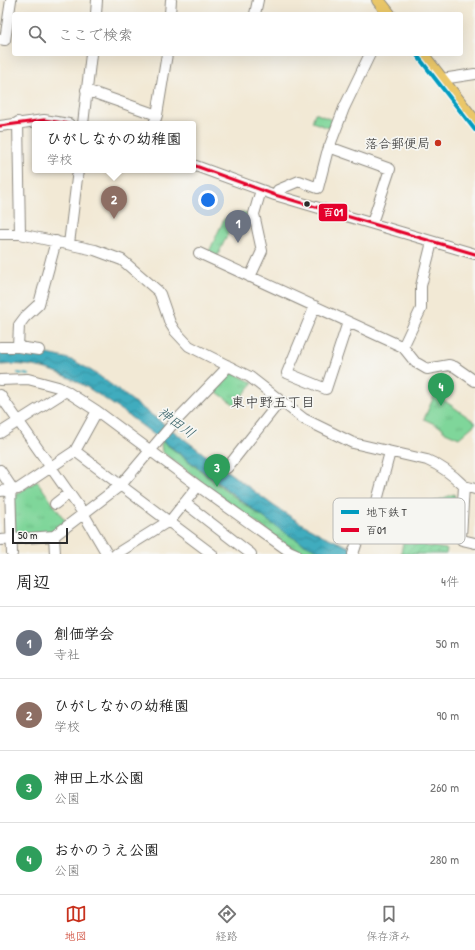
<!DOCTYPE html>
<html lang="ja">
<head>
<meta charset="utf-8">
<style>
  body { margin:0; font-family:"Patrick Hand","Klee One",sans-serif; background:#f6f6f6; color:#222 }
  .scale { position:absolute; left:12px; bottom:10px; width:56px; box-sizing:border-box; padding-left:4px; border:2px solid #2b2b2b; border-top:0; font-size:11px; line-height:14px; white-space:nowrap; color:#2b2b2b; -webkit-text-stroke:3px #f6f6f2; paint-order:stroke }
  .you { position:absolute; left:208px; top:200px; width:14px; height:14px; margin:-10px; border:3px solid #fff; border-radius:50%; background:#1a73e8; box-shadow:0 0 0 6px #1a73e833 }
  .badge { display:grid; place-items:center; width:26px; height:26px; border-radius:50%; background:#c8321e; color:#fff; font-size:13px; font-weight:700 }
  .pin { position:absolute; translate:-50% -33px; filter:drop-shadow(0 1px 2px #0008) }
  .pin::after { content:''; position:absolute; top:21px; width:14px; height:12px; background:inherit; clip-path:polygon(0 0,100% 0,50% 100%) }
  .popup { position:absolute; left:32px; top:121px; width:164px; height:52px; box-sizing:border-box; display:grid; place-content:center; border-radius:4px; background:#fff; filter:drop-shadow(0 1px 3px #0005); font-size:13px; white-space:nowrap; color:#767676 }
  .popup b { font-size:15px; color:#222 }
  .popup::after { content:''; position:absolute; left:50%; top:100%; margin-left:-8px; border:8px solid transparent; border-top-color:#fff }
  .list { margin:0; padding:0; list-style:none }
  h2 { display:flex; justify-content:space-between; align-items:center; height:52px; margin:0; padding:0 16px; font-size:17px }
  h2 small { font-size:13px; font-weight:400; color:#767676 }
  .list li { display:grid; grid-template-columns:26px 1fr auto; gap:12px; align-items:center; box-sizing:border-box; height:72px; padding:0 16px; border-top:1px solid #e0e0e0 }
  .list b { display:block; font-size:15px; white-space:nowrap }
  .list p { margin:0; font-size:13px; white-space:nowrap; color:#767676 }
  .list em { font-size:13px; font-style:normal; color:#767676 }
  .icon { flex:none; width:22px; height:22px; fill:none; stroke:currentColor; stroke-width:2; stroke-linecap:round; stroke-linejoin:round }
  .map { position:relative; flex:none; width:475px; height:554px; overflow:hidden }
  .search { position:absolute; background:#fff; box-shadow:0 4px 16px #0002; left:12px; right:12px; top:12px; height:44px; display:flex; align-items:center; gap:10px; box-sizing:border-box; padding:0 14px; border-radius:4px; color:#767676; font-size:15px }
  .sheet { height:340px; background:#fff }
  nav { display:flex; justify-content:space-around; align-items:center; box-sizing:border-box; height:56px; border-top:1px solid #e0e0e0; background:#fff; font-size:11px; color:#767676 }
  nav a { display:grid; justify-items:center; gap:2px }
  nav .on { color:#c8321e }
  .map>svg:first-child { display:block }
  .park { fill:url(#park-tufts); stroke:#558062 }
  .garden { fill:url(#garden-furrows); stroke:#558062 }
  .water { fill:url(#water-waves); stroke:#356c74 }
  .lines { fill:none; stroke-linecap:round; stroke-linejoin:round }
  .stream { stroke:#3facbe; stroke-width:2 }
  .minor-casing { stroke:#8e8a80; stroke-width:12 }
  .major-casing { stroke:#8e8a80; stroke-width:14 }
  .minor { stroke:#fff; stroke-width:10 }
  .major { stroke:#eac769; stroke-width:12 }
  .bus-1-casing { stroke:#f6f6f2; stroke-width:6 }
  .bus-1 { stroke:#e4002b; stroke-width:3 }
  .metro-1-casing { stroke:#f6f6f2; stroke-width:7 }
  .metro-1 { stroke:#009bbf; stroke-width:4 }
  .poi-dot { fill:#c8321e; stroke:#f6f6f2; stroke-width:1.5 }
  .bus-dot { fill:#2b2b2b; stroke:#f6f6f2; stroke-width:1.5 }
  .labels { text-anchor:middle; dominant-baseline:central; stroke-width:3.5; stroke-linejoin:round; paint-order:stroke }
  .poi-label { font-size:13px; fill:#2b2b2b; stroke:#f6f6f2; text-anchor:end }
  .neighbourhood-label { font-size:14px; fill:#2b2b2b; stroke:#f6f6f2 }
  .water-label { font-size:14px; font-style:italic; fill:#335f66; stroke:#f6f6f2 }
  .key { fill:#f6f6f2; stroke:#b9b9b6; stroke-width:1 }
  .key-label { font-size:11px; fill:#2b2b2b }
  .line-badge { stroke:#f6f6f2; stroke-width:1.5 }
  .badge-label { font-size:11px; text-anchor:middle; font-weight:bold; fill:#fff }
</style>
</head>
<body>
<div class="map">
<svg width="475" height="554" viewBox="0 0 475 554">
  <defs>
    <pattern id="park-tufts" width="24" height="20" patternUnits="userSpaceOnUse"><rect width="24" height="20" fill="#7fd69a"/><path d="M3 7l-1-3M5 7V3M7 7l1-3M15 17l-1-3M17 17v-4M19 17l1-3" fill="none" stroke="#6eb885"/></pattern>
    <pattern id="garden-furrows" width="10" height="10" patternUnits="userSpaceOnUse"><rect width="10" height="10" fill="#7fd69a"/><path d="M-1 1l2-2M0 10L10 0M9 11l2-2" fill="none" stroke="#6eb885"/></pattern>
    <pattern id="water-waves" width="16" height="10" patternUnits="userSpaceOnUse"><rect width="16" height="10" fill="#3facbe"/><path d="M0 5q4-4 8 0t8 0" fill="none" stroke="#358c9b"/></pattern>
  </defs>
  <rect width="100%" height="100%" fill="#f6f6f2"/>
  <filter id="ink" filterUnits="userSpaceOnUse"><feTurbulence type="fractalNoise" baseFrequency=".025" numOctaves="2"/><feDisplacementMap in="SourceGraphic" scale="8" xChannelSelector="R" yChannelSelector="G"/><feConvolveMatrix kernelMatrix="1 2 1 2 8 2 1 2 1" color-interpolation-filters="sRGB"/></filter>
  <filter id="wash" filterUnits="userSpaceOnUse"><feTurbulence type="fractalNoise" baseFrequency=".012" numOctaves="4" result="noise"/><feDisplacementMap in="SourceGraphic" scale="16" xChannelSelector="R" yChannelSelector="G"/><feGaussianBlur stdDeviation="0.9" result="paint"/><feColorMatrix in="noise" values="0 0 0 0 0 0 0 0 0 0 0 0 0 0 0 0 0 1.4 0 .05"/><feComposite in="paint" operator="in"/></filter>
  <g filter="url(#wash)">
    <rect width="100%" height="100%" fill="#f2e9d5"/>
    <path class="park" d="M315 113 332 120 329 128 312 122Z
      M243 212 250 215 251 223 231 227 217 257 208 254 224 219Z
      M230 371 253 383 235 405 214 390Z
      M435 394 475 422V424L459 438 443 431V428L424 419Z
      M162 441C215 481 266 526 327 554H304L284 543 162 452 161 444Z
      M37 481 66 522 52 532 20 536 15 531 14 498 17 494Z"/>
    <path class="garden" d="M454 494 457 503 455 519 441 526 431 503Z
      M424 506 430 521 415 526 410 512Z
      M403 542 421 545 422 542 425 543V546L447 549 446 554H401Z"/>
    <path class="water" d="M0 350C22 350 53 353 74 361 82 365 90 370 98 375L274 506 299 522 322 535 365 554C355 554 333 554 325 553 291 541 262 516 234 495 199 468 164 442 129 416 88 387 54 360 0 365Z"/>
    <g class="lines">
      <path class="stream" d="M18 373 29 375"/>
    </g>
  </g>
  <g filter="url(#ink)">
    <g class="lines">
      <g class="minor-casing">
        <path id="minor" d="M96 14 97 0
          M170 14 171 0
          M255 14 258 0
          M0 39 5 40 11 0
          M442 79 475 74
          M86 90 157 115
          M18 122 20 234
          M83 124 91 54
          M154 124 157 115 167 54
          M0 126 44 120 69 124
          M329 147 390 169 372 223
          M193 165 275 195 475 254
          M275 195 278 190 299 181 318 188 327 153 344 108 370 54
          M0 234H20L95 250 122 260 158 291 160 294 170 323 175 331 189 346 250 377 304 419 353 443 427 460C442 466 453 475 464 486L461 537 462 540 475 543
          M69 244 78 170
          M199 253 403 347 415 362 427 369 449 365 455 367 475 381
          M250 277 262 251 254 214 261 190
          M315 306 287 373 326 389 348 322
          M0 347H18L39 350
          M18 347 19 325 25 317 39 304 56 241
          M403 347 421 309V286L432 242
          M0 380 28 379 58 387 66 391 97 411 198 486 289 551 296 554
          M0 395 83 513 107 554
          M0 433 66 391
          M75 451 212 554
          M227 468 280 401
          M0 470 10 485 12 554
          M464 486 475 489
          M0 491 18 489 75 451 97 411
          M185 503 251 554
          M55 504 69 493
          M54 536 55 554
          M0 540 54 536 121 485 171 426 224 371 227 365
          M116 554 164 524 170 521 198 486
          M353 554 365 518 374 512 390 452"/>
      </g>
      <g class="major-casing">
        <path id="major" d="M378 0 389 14
          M422 54 475 122"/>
      </g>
      <use href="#minor" class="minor"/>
      <use href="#major" class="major"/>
      <g class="bus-1-casing">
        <path id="bus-1" d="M0 126 44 120 69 124
          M193 165 275 195 475 254"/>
      </g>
      <use href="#bus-1" class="bus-1"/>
      <g class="metro-1-casing">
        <path id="metro-1" d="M416 54 475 130"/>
      </g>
      <use href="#metro-1" class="metro-1"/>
    </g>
  </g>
  <circle class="poi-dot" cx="438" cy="143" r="4"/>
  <circle class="bus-dot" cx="307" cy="204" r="3.5"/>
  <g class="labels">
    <g class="poi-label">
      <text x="430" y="143">落合郵便局</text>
    </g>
    <g class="neighbourhood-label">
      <text x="273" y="401">東中野五丁目</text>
    </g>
    <g class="water-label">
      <text transform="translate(177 422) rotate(36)">神田川</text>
    </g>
  </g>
  <rect x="333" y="498" width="132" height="46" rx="6" class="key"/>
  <rect x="341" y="510" width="18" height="4" fill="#009bbf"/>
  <rect x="341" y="528" width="18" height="4" fill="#e4002b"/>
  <g class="key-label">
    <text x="366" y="516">地下鉄 T</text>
    <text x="366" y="534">百01</text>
  </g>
  <rect class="line-badge" x="318" y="203" width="30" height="19" rx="4" fill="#e4002b"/>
  <g class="badge-label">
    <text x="333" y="216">百01</text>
  </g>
</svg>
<div class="scale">50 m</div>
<div class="you"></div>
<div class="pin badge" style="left:238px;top:243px;background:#6b7280">1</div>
<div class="pin badge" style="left:114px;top:219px;background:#8d6e63">2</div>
<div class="popup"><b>ひがしなかの幼稚園</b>学校</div>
<div class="pin badge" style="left:217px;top:487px;background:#2e9e5b">3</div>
<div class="pin badge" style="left:441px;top:406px;background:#2e9e5b">4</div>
<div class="search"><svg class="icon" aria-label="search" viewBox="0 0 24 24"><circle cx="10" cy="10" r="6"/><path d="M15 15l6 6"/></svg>ここで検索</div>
</div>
<section class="sheet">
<h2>周辺<small>4件</small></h2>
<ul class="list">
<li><span class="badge" style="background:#6b7280">1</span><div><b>創価学会</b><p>寺社</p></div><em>50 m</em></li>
<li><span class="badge" style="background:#8d6e63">2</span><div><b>ひがしなかの幼稚園</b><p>学校</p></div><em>90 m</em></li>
<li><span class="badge" style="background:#2e9e5b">3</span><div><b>神田上水公園</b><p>公園</p></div><em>260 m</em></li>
<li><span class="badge" style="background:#2e9e5b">4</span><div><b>おかのうえ公園</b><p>公園</p></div><em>280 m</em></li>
</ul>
</section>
<nav>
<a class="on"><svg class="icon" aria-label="map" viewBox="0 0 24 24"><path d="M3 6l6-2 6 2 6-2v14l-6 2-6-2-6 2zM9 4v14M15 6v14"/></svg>地図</a>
<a><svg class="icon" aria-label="directions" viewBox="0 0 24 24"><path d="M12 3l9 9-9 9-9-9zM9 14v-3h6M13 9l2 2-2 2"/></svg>経路</a>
<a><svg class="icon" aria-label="saved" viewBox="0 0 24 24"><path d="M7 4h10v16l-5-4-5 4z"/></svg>保存済み</a>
</nav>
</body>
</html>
